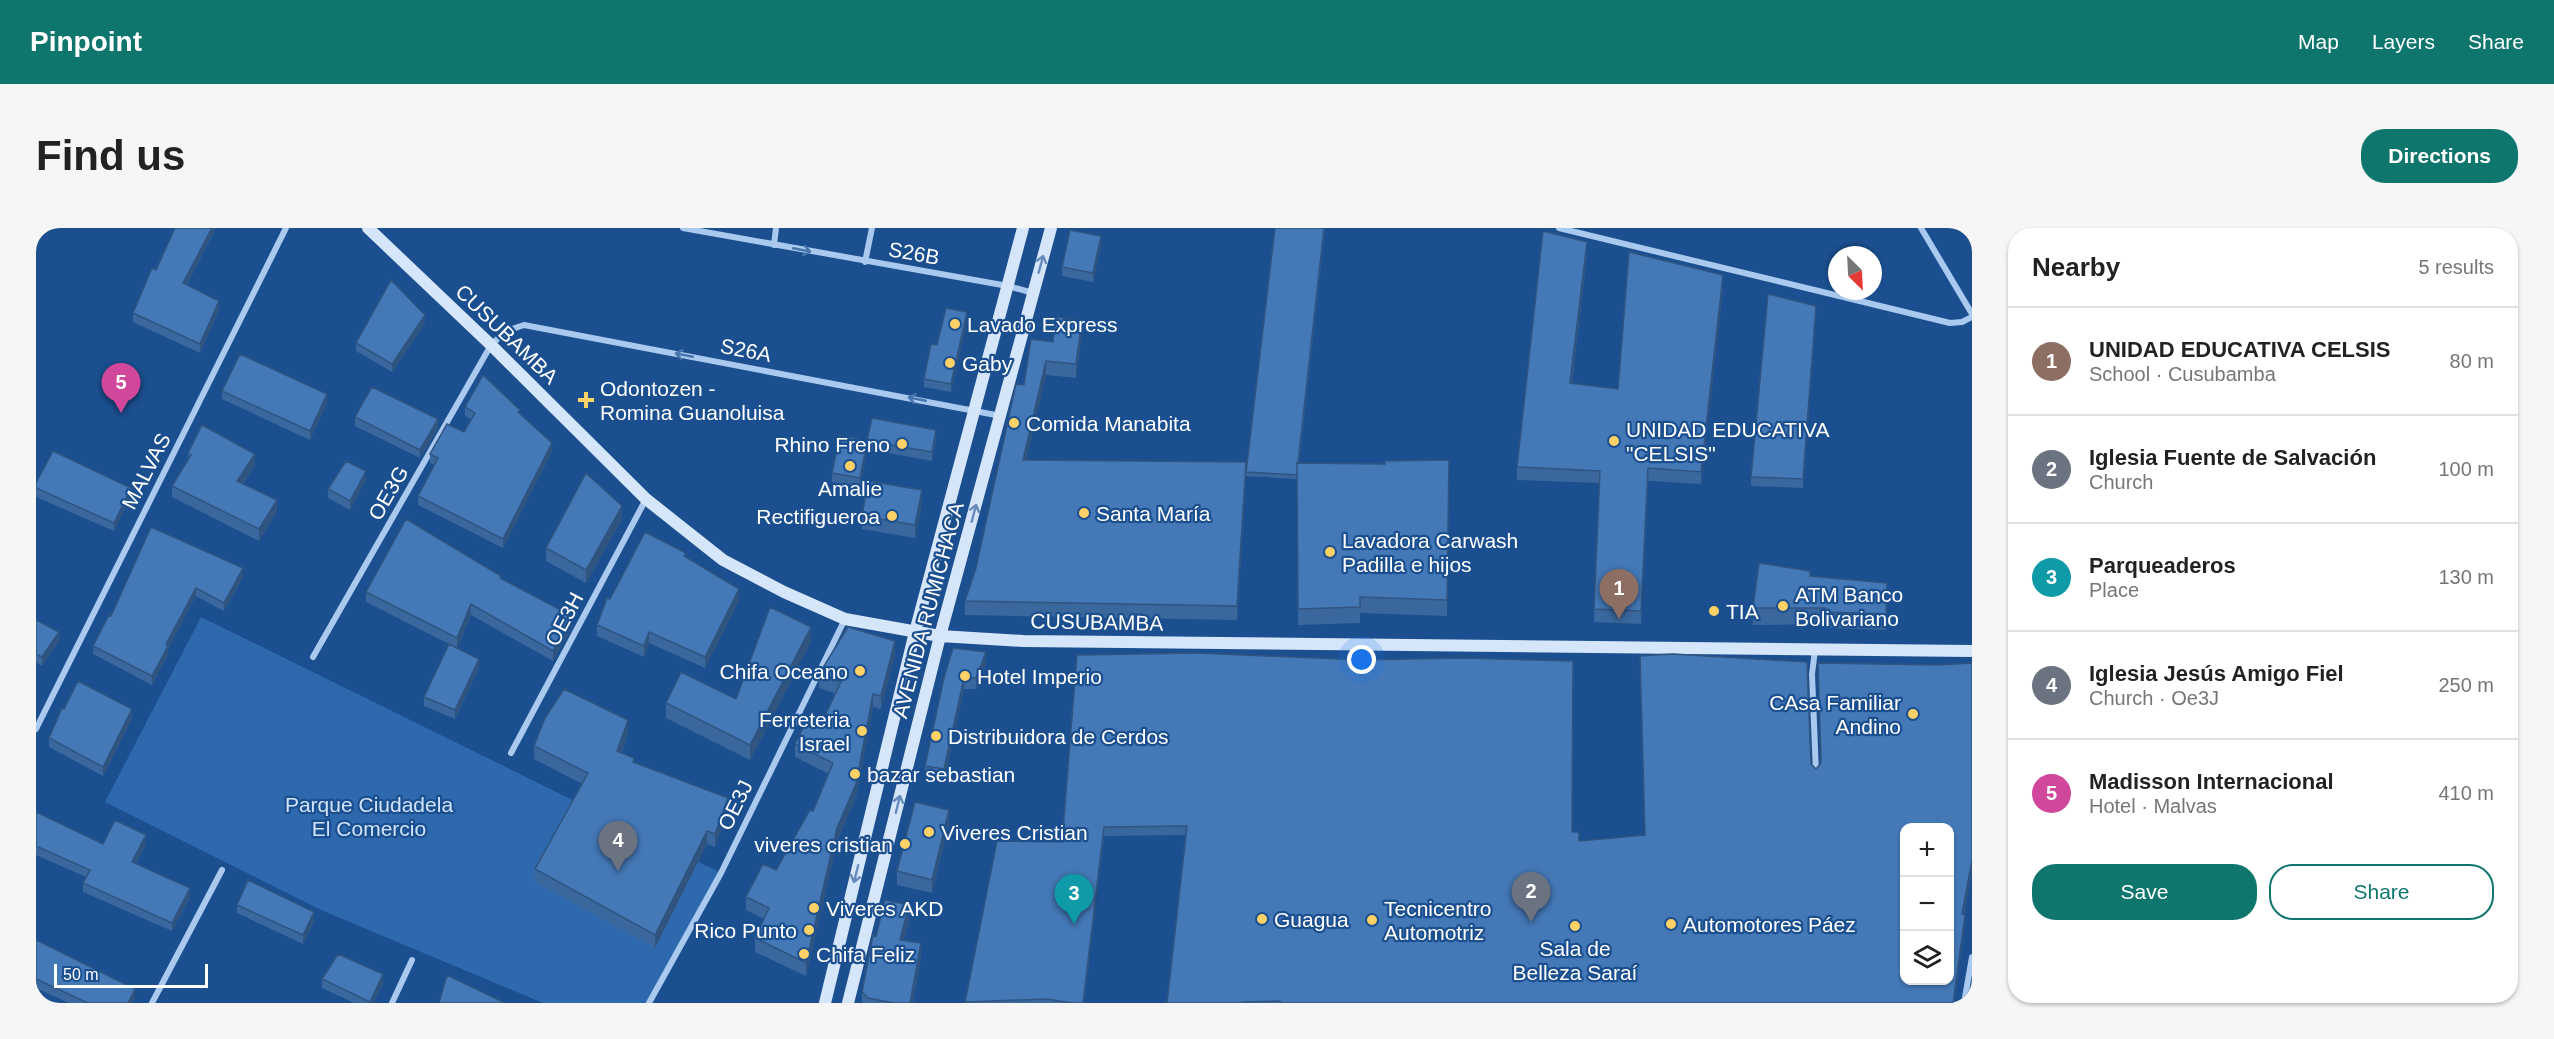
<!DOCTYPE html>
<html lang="en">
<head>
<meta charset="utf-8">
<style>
  body { margin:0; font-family:Helvetica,sans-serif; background:#f6f6f6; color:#222 }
  .controls { position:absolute; right:18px; bottom:18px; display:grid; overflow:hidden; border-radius:12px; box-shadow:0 2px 4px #0004 }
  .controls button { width:54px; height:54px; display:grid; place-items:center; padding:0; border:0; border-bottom:2px solid #e0e0e0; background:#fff; color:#222; font:30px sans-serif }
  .compass { position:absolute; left:1792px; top:18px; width:54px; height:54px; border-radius:50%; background:#fff; box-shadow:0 2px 4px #0004; rotate:156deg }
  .scale { position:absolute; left:18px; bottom:15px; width:154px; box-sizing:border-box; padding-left:6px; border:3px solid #fff; border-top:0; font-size:16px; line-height:21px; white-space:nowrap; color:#fff; -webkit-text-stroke:4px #1b4f8f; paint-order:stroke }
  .you { position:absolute; left:1326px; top:432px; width:21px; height:21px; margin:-15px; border:4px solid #fff; border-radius:50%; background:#1a73e8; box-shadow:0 0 0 9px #1a73e833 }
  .badge { display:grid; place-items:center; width:39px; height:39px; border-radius:50%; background:#0f766e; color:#fff; font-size:20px; font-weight:700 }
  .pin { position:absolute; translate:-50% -50px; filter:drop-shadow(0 2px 3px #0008) }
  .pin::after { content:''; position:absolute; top:32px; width:21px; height:18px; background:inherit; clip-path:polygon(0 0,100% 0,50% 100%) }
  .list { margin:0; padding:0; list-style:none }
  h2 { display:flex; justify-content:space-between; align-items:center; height:78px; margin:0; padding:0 24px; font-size:26px }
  h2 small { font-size:20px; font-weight:400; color:#767676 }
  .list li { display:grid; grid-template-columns:39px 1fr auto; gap:18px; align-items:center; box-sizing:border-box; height:108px; padding:0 24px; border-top:2px solid #e0e0e0 }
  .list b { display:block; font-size:22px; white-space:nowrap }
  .list p { margin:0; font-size:20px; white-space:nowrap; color:#767676 }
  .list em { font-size:20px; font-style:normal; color:#767676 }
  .actions { display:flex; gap:12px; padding:18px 24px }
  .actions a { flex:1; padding:14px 0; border:2px solid #0f766e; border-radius:24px; text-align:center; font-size:21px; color:#0f766e }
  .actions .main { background:#0f766e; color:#fff }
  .icon { flex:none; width:33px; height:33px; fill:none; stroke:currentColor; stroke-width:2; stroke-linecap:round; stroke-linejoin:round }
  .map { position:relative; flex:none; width:1936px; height:775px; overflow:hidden; border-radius:24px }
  header { display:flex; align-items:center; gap:36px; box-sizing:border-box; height:84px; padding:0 30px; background:#0f766e; color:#fff }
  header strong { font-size:28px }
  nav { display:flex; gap:33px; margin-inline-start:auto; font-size:21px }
  .intro { display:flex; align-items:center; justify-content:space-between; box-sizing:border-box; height:144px; padding:0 36px }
  h1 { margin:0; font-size:42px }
  .button { padding:15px 27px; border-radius:24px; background:#0f766e; color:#fff; font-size:21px; font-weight:700 }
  main { display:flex; gap:36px; padding:0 36px }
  aside { flex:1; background:#fff; border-radius:24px; box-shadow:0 2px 4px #0004 }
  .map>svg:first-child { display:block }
  .green { fill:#2e69ad }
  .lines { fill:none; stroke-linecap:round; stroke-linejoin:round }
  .street { stroke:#a9c9ee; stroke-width:6 }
  .secondary { stroke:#d6e6fa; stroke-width:12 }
  .wall { fill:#3a679d }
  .shaded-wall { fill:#305480 }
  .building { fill:#4478b7; stroke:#305480; stroke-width:1.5; fill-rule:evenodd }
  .oneway { stroke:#4674ac }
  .oneway2 { stroke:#668bba }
  .poi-dot { fill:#ffd166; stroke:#1b4f8f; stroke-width:2 }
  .labels { text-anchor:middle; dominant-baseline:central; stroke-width:4.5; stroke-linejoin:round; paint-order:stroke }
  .street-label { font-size:21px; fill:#fff; stroke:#1b4f8f }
  .poi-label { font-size:21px; fill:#fff; stroke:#1b4f8f; text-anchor:start }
  .park-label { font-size:21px; fill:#cfe3fa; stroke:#1b4f8f }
</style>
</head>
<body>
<header>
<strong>Pinpoint</strong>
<nav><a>Map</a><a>Layers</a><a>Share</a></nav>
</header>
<div class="intro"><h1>Find us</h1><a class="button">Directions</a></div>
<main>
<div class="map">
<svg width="1936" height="775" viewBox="0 0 1936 775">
  <rect width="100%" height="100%" fill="#1b4f8f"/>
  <path class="green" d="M165 389 685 645 613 775H507L285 682 69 574Z"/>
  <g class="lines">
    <path class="street" d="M647 0 972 58 997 65
      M1523 0 1914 95 1926 94 1936 89
      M1885 0 1936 86
      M738 17 740 0
      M829 34 836 0
      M1779 422 1776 446 1780 545
      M277 429 455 117 470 103 488 97 965 188
      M0 501 250 0
      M475 525 610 271
      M116 775 186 642
      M356 775 376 732
      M613 775 685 645 809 391
      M1928 775 1936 729"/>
    <path class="secondary" d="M332 0 455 117 610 271 687 332 748 364 809 391 904 408 987 413 1936 423
      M789 775 879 404 987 0
      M812 775 904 408 1015 0"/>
  </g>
  <path class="wall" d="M180 0 151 57 183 82 164 125 97 94V85L120 42Z
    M1289 0 1263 235 1349 236 1413 232 1411 388 1324 385V395L1262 397 1261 251 1210 248 1201 392 929 387V373L940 340 988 157 1017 114 1046 105 1040 150 1010 147 990 232 1210 244Z
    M1065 17 1057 54 1026 48V39Z
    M1551 27 1536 155 1582 161 1687 60 1665 256 1612 253 1605 396 1558 394 1563 255 1481 252V239Z
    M1780 86 1767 260 1715 258V249Z
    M931 92 915 164 888 159V151L901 117Z
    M389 95 356 144 320 123V115Z
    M186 163 291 175 274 212 186 171Z
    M429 179 484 186 516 224 467 320 382 277V268L398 237 394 235V226L428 204 435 191 429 188Z
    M319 189 402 200 384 230 319 198Z
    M900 211 896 233 831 221 824 259 796 254V245L831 213Z
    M152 225 219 237 207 256 241 283 223 313 136 269V258L152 232Z
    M330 252 314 282 292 270V261Z
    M0 255 95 269 78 303 0 269Z
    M886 275 879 310 826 301V288Z
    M586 291 550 355 510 333V320Z
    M115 299 207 349 188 383 160 368 132 421V426L116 457 57 426V418L75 388Z
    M650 329 703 372 669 440 613 415 608 429 561 408V397L574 371Z
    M1774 348 1851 371 1850 402 1789 400V396L1717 397V380Z
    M465 351 536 399 517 433 435 387 421 420 330 374V364Z
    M0 392 23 413 6 438 0 434Z
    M775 414 714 532 630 490V475L700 471Z
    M859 427 845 481 837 479 820 569 801 614 770 748 719 724V710L728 691 710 682V669L740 642 777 583 793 546 759 529V516L787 492 800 466 783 460V446Z
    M1041 427 1536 604 1543 613 1609 607 1775 536 1780 541 1902 437 1936 435V642L1928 687 1929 696 1918 775H1131L1150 607 1068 608 1048 775H929L961 613 1026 614Z
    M950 435 940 461H928L908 552 889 549V538L908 450Z
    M443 440 419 491 388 478V469Z
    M28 481 96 490 67 548 13 519V510Z
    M592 506 586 525 598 535 692 584 679 619 671 616 619 720 499 654V641L546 556 498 531V518Z
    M0 584 67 616H110L100 636 154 669 136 703 47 664V655L50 649 0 627Z
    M913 596 896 665 861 657V643Z
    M201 677 278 693 267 716 201 685Z
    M873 693 868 712 885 730 877 775H826V764L840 708Z
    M0 712 99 770 96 775H33L0 760Z
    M286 751 347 755 337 775H318L286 760Z"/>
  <path class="shaded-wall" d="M176 0H180L147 64V55Z
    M1065 8V17L1057 54V45Z
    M1551 14V27L1534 168V155Z
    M1687 47V60L1665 256V244Z
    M183 73V82L164 125V116Z
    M1780 78V86L1767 260V251Z
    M931 84V92L915 164V156Z
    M389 87V95L356 144V136Z
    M1046 92V105L1040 150V136Z
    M1010 133V147L987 246V232Z
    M291 166V175L274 212V203Z
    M402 191V200L384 230V222Z
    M900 202V211L896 233V224Z
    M831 213V221L824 259V250Z
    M516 215V224L467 320V311Z
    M219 226V237L201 264V253Z
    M1210 234V248L1201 392V378Z
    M1612 240V253L1605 396V383Z
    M330 243V252L314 282V273Z
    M95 260V269L78 303V295Z
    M886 262V275L879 310V297Z
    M241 272V283L223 313V301Z
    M586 278V291L550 355V342Z
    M207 340V349L188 383V375Z
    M160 360V368L132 421V426L116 457V448L130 416Z
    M703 361V372L669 440V429Z
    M435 376V387L421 420V410Z
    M536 388V399L517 433V423Z
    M775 399V414L714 532V517Z
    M23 404V413L6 438V429Z
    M613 404V415L608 429V418Z
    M859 413V427L845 481V468Z
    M950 424V435L940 461V450Z
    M443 431V440L419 491V482Z
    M928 450V461L908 552V541Z
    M837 466V479L820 569 801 614 770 748V735L801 600Z
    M96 481V490L67 548V539Z
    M592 492V506L581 536V523Z
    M692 570V584L679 619V606Z
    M913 582V596L896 665V652Z
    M1068 599V608L1048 775H1047Z
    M671 603V616L619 720V707Z
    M110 607V616L96 643V634Z
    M1936 632V642L1926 696V686Z
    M154 660V669L136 703V695Z
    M873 677V693L864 727V712Z
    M278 684V693L267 716V707Z
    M1929 687V696L1918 775H1917Z
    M885 715V730L877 775H874Z
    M347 746V755L337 775H334Z
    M99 761V770L96 775H92Z"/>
  <path class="building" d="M139 0H176L147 55 183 73 164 116 97 85 116 40 120 42Z
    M1239 0H1288L1262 235H1261V247L1210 244Z
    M1034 2 1065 8 1057 45 1026 39Z
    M1507 3 1551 14 1534 155 1582 161 1593 24 1687 47 1665 244 1612 240 1605 383 1558 381 1564 243 1481 239Z
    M355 52 389 87 356 136 320 115Z
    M1732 66 1780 78 1767 251 1715 249Z
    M910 80 931 84 915 156 888 151 895 116 901 117Z
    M1019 89 1046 92 1040 136 1010 133 987 232 1210 234 1201 378 929 373 940 340 980 156 988 157 995 111 1017 114Z
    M204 126 291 166 274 203 186 163Z
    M447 147 484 182 482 184 516 215 467 311 382 268 402 230 394 226 411 196 428 204 439 185 429 179Z
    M336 159 402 191 384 222 319 189Z
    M836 190 900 202 896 224 831 213Z
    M166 197 219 226 201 253 241 272 223 301 136 258 155 227 152 225Z
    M804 207 831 213 824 250 796 245Z
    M17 223 95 260 78 295 0 260V255Z
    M1413 232 1411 372 1324 369V379L1262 381 1261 235 1349 236V233Z
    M310 233 330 243 314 273 292 261Z
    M550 245 586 278 550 342 510 320Z
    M832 253 886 262 879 297 826 288Z
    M370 291 465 348 464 350 536 388 517 423 435 376 421 410 330 364Z
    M115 299 207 340 188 375 160 360 130 416 132 418 116 448 57 418 73 387 75 388Z
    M609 304 650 325 648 328 703 361 669 429 613 404 608 418 561 397 571 370 574 371Z
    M1723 335 1774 343V348L1851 355 1850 386 1789 384V380H1717Z
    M734 379 775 399 714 517 630 475 645 444 700 471Z
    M0 392 23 404 6 429 0 426Z
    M812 399 859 413 845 468 837 466 820 556 801 600 770 735 719 710 733 680 710 669 727 636 740 642 774 582 777 583 797 535 759 516 774 486 787 492 805 454 783 446Z
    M413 416 443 431 419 482 388 469Z
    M917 420 950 424 940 450H928L908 541 889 538 908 450Z
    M1161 425 1326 432 1427 430 1537 433 1536 604H1543V613L1609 607 1604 428 1637 426 1771 434 1775 536 1780 541 1785 535 1782 435 1902 437 1936 435V632L1926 686 1929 687 1917 775H1244V773L1206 774 1205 775H1131L1151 598 1068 599 1047 775H1037L1011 771 929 774 961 613 1026 614 1041 427ZM1869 600H1914V753H1869Z
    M42 453 96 481 67 539 13 510 26 480 28 481Z
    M528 461 592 492 581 523 598 530 597 534 692 570 679 606 671 603 619 707 499 641 552 545 498 518 509 490Z
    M879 574 913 582 896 652 861 643Z
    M0 584 67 616 79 592 110 607 96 634 154 660 136 695 47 655 54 642 0 618Z
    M212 652 278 684 267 707 201 677Z
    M849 672 873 677 864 712 885 715 874 775H858L832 770 826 764 837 707 840 708Z
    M0 712 99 761 92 775H52L0 751Z
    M302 726 347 746 334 774 286 751Z
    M411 747 469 775H403Z"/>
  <defs><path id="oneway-shaft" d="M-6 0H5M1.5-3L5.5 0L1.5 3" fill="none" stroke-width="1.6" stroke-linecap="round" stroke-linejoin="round" transform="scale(1.5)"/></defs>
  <g class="oneway">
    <use href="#oneway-shaft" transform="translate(766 22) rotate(11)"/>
    <use href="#oneway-shaft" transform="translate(648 127) rotate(-169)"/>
    <use href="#oneway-shaft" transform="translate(881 171) rotate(-169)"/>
  </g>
  <g class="oneway2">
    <use href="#oneway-shaft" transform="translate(1005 36) rotate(-75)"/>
    <use href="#oneway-shaft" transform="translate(938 285) rotate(-75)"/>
    <use href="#oneway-shaft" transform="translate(862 576) rotate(-76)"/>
    <use href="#oneway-shaft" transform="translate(820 646) rotate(104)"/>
  </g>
  <g class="poi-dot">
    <circle cx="919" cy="96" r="6"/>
    <circle cx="914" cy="135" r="6"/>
    <path d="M547 163h6v6h6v6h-6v6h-6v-6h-6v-6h6z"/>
    <circle cx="978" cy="195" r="6"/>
    <circle cx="1578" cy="213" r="6"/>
    <circle cx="866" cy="216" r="6"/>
    <circle cx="814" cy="238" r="6"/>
    <circle cx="1048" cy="285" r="6"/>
    <circle cx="856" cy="288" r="6"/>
    <circle cx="1294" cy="324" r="6"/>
    <circle cx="1747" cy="378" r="6"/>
    <circle cx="1678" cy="383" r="6"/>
    <circle cx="824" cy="443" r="6"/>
    <circle cx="929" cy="448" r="6"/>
    <circle cx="1877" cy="486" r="6"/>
    <circle cx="826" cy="503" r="6"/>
    <circle cx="900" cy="508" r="6"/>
    <circle cx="819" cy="546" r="6"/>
    <circle cx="893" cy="604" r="6"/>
    <circle cx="869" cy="616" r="6"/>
    <circle cx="778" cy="680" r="6"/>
    <circle cx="1226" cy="691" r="6"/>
    <circle cx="1336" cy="692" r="6"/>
    <circle cx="1635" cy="696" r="6"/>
    <circle cx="1539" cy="698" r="6"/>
    <circle cx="773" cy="702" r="6"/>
    <circle cx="768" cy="726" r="6"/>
  </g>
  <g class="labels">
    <g class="street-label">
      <text transform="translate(878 25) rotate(10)">S26B</text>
      <text transform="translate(471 106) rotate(44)">CUSUBAMBA</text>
      <text transform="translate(710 122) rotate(11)">S26A</text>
      <text transform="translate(110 243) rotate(-63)">MALVAS</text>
      <text transform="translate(352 265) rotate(-60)">OE3G</text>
      <text transform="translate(892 382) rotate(-75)">AVENIDA RUMICHACA</text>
      <text transform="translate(528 391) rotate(-62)">OE3H</text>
      <text transform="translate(1061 394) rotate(1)">CUSUBAMBA</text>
      <text transform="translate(699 577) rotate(-64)">OE3J</text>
    </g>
    <g class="poi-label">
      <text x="931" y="96">Lavado Express</text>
      <text x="926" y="135">Gaby</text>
      <text x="564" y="160">Odontozen -<tspan x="564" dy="24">Romina Guanoluisa</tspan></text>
      <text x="990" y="195">Comida Manabita</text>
      <text x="1590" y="201">UNIDAD EDUCATIVA<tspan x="1590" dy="24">"CELSIS"</tspan></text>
      <text x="854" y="216" text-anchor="end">Rhino Freno</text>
      <text x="814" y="260" text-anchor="middle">Amalie</text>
      <text x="1060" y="285">Santa María</text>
      <text x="844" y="288" text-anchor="end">Rectifigueroa</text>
      <text x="1306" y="312">Lavadora Carwash<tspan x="1306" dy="24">Padilla e hijos</tspan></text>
      <text x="1759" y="366">ATM Banco<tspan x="1759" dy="24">Bolivariano</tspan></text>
      <text x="1690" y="383">TIA</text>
      <text x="812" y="443" text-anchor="end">Chifa Oceano</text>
      <text x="941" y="448">Hotel Imperio</text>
      <text x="1865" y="474" text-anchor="end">CAsa Familiar<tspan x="1865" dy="24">Andino</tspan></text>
      <text x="814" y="491" text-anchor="end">Ferreteria<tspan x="814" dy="24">Israel</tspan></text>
      <text x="912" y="508">Distribuidora de Cerdos</text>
      <text x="831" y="546">bazar sebastian</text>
      <text x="905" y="604">Viveres Cristian</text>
      <text x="857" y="616" text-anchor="end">viveres cristian</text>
      <text x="790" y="680">Viveres AKD</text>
      <text x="1348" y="680">Tecnicentro<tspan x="1348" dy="24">Automotriz</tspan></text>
      <text x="1238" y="691">Guagua</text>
      <text x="1647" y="696">Automotores Páez</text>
      <text x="761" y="702" text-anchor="end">Rico Punto</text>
      <text x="1539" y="720" text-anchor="middle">Sala de<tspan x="1539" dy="24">Belleza Saraí</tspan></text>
      <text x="780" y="726">Chifa Feliz</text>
    </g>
    <g class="park-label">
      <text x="333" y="576">Parque Ciudadela<tspan x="333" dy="24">El Comercio</tspan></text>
    </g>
  </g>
</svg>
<div class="controls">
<button>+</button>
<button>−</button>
<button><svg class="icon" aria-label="layers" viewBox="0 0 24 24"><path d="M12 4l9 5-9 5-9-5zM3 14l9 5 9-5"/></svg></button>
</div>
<svg class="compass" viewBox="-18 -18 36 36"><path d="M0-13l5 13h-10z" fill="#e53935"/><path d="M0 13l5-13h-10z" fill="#767676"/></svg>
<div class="scale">50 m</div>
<div class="you"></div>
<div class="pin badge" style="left:1583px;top:391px;background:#8d6e63">1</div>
<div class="pin badge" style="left:1495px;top:694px;background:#6b7280">2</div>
<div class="pin badge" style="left:1038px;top:696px;background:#0f9aa8">3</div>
<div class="pin badge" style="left:582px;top:643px;background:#6b7280">4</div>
<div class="pin badge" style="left:85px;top:185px;background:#d1479c">5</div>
</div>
<aside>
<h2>Nearby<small>5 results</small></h2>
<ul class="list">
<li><span class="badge" style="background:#8d6e63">1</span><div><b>UNIDAD EDUCATIVA CELSIS</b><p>School · Cusubamba</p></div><em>80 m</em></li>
<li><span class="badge" style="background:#6b7280">2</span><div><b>Iglesia Fuente de Salvación</b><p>Church</p></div><em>100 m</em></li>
<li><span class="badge" style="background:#0f9aa8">3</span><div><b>Parqueaderos</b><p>Place</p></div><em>130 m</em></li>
<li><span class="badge" style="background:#6b7280">4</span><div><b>Iglesia Jesús Amigo Fiel</b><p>Church · Oe3J</p></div><em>250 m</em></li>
<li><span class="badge" style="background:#d1479c">5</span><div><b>Madisson Internacional</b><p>Hotel · Malvas</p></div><em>410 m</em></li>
</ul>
<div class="actions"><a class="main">Save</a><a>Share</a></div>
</aside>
</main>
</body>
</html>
